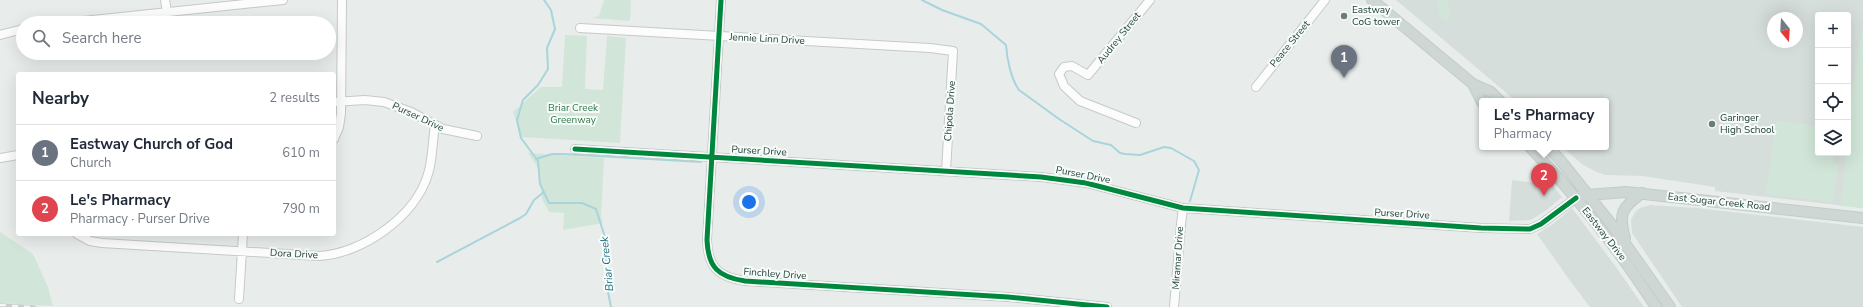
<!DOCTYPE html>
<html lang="en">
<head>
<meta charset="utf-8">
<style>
  body { margin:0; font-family:"Nunito Sans",sans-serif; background:#f2f2f3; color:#1f2937 }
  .controls { position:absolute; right:12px; top:12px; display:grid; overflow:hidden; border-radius:4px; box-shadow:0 4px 16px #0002 }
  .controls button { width:36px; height:36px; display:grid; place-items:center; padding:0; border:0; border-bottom:1px solid #e0e1e3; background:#fff; color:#1f2937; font:20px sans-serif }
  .compass { position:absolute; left:1767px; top:12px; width:36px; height:36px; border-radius:50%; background:#fff; box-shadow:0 4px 16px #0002; rotate:162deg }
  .you { position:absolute; left:749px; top:202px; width:14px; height:14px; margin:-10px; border:3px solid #fff; border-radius:50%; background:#1a73e8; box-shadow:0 0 0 6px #1a73e833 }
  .badge { display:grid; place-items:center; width:26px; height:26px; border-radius:50%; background:#697e78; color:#fff; font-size:13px; font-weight:700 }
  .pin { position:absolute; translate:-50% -33px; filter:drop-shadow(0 1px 2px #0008) }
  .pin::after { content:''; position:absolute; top:21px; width:14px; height:12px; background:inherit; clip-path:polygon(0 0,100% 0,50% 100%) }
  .popup { position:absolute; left:1479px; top:98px; width:130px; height:52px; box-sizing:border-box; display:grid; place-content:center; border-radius:4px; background:#fff; filter:drop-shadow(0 1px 3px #0005); font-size:13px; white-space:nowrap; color:#747a83 }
  .popup b { font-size:15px; color:#1f2937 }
  .popup::after { content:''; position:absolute; left:50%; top:100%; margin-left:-8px; border:8px solid transparent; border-top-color:#fff }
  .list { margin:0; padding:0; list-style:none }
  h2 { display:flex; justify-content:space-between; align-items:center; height:52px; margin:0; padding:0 16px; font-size:17px }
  h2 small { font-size:13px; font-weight:400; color:#747a83 }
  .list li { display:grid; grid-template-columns:26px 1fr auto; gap:12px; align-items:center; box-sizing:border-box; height:56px; padding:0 16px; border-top:1px solid #e0e1e3 }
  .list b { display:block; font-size:15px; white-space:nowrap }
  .list p { margin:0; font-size:13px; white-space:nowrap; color:#747a83 }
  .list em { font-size:13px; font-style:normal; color:#747a83 }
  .icon { flex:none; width:22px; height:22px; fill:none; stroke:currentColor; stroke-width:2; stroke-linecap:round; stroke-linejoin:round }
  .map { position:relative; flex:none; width:1863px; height:307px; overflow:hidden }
  .search { position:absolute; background:#fff; box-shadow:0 4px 16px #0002; left:16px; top:16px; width:320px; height:44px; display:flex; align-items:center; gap:10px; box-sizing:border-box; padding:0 14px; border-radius:22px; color:#747a83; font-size:15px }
  .panel { position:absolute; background:#fff; box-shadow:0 4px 16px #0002; left:16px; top:72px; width:320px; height:164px; border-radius:4px }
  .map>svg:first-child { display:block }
  .built { fill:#d6dedb; fill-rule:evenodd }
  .green { fill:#d1e6d8 }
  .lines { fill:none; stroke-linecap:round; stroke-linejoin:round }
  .stream { stroke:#a9d4db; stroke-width:2 }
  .minor-casing { stroke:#c5cac8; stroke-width:10 }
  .major-casing { stroke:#c3ccc9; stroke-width:12 }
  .minor { stroke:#fcfcfc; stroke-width:8 }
  .major { stroke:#cfd7d5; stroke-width:10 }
  .rail-casing { stroke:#c9cdcc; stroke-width:3.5 }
  .rail { stroke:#f7fbf9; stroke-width:2; stroke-dasharray:6; stroke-linecap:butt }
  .cycleway-casing { stroke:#f7fbf9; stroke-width:8 }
  .cycleway { stroke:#00873e; stroke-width:5 }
  .poi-dot { fill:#697e78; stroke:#f7fbf9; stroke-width:1.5 }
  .labels { text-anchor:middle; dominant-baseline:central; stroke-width:4; stroke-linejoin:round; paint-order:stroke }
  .poi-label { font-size:10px; fill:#24423a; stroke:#f7fbf9; text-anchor:start }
  .street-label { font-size:10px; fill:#24423a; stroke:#f7fbf9 }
  .park-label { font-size:10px; fill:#2d7a4b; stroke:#f7fbf9 }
  .water-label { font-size:11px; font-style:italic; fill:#1c6f80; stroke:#f7fbf9 }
</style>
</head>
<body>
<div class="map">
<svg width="1863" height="307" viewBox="0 0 1863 307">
  <rect width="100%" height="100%" fill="#e8edeb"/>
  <path class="built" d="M1396 0H1863V208L1715 191V187L1642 176 1605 175 1597 172 1583 165 1562 147H1606V101H1516ZM1818 15H1848V153H1818ZM1773 18H1797V42H1773Z
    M1512 180 1552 185 1562 197 1548 209 1531 220 1509 221Z
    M1650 205 1697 208 1863 227V307H1682L1632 233 1631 220 1635 212 1640 208Z
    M1572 208 1616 267 1644 307H1590L1568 278 1537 234 1553 224Z"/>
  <path class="green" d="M604 0H631L630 21 592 18 599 16Z
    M1436 0H1447L1450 16 1446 21 1440 17Z
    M1863 29V208L1841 206 1846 153H1848C1848 110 1854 70 1863 29Z
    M565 35 587 36 585 89 603 90 607 36 626 38 620 143 521 137 513 112 541 87H562Z
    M1776 121 1818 126V153H1835L1833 164 1838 165 1833 202 1766 194Z
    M528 153 604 158 601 218 603 223 563 230 564 213 549 212 542 199 540 171Z
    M0 232 33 254 48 287 53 306 0 303Z"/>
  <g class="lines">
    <path class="stream" d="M544 0 551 10 555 29 547 48 548 69 538 85 523 100 517 120 521 138 538 161 540 184 549 203H582L596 209 604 234 608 292 611 307
      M922 0 942 10 981 24 1006 45C1007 59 1011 79 1019 90L1059 119 1093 141 1111 145 1120 153 1125 154 1140 155 1164 147 1171 148 1194 161 1199 170 1190 201
      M536 159 552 154H563L701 162
      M437 262 520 218 526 214 534 200 544 192"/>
    <g class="minor-casing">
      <path id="minor" d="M165 0 167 12
        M721 0 707 240C708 267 718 277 745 281L1008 297 1107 307
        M64 23 283 0
        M580 28 930 48 953 51 946 171
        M0 35 23 29
        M1256 87 1325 0
        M334 102 365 100 384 102 411 112 443 129 477 136
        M1136 123 1080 101 1064 86 1059 74 1064 67 1072 66 1088 75 1150 0
        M334 139 339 127 341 113 342 0
        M575 149 1041 177 1086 183 1183 208 1481 228 1530 229 1541 224 1576 198
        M0 158 18 155
        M77 234 90 241 102 243 319 256C362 254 416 216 428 174 433 159 432 142 435 126
        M239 299 243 234
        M1174 307 1181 224 1183 208"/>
    </g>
    <g class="major-casing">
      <path id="major" d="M1372 0 1473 84 1491 92 1500 101
        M1473 84 1482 102
        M1530 147C1577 196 1619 250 1656 307
        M1548 147 1561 161 1612 225 1670 307
        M1576 198 1587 195 1626 192 1863 218
        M1625 238C1618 214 1622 207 1642 193"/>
    </g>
    <use href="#minor" class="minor"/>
    <use href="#major" class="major"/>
    <g class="rail-casing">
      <path id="rail" d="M0 305 34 307"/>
    </g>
    <use href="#rail" class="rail"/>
    <g class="cycleway-casing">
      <path id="cycleway" d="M721 0 707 240C708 267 718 277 745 281L1008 297 1107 307
        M575 149 1041 177 1086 183 1183 208 1481 228 1530 229 1541 224 1576 198"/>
    </g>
    <use href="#cycleway" class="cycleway"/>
  </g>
  <g class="poi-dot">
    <circle cx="1344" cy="16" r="4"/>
    <circle cx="1712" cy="124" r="4"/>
  </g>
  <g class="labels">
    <g class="poi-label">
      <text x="1352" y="10">Eastway<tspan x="1352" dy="12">CoG tower</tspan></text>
      <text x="1720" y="118">Garinger<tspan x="1720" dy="12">High School</tspan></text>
    </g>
    <g class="street-label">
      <text transform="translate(1119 38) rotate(-51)">Audrey Street</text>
      <text transform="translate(767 39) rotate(3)">Jennie Linn Drive</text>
      <text transform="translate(1290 44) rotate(-51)">Peace Street</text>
      <text transform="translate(950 111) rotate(-86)">Chipola Drive</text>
      <text transform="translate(418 117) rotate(25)">Purser Drive</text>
      <text transform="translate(759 151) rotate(3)">Purser Drive</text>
      <text transform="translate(1083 175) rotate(11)">Purser Drive</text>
      <text transform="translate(1719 202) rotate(6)">East Sugar Creek Road</text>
      <text transform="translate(1402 214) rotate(3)">Purser Drive</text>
      <text transform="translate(1604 234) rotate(52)">Eastway Drive</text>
      <text transform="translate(294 254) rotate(3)">Dora Drive</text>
      <text transform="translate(1178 258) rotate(-86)">Miramar Drive</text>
      <text transform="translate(775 274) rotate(4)">Finchley Drive</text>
    </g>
    <g class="park-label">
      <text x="573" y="108">Briar Creek<tspan x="573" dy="12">Greenway</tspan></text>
    </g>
    <g class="water-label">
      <text transform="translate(607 264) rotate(-96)">Briar Creek</text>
    </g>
  </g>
</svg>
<div class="controls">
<button>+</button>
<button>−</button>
<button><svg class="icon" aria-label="locate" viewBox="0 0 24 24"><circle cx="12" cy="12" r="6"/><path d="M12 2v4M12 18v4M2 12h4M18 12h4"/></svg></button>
<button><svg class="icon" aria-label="layers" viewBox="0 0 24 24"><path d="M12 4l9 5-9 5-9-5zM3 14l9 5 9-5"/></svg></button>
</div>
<svg class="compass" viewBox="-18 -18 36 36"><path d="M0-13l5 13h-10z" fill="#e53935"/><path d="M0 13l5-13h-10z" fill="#747a83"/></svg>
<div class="you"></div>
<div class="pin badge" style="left:1344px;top:78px;background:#6b7280">1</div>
<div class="pin badge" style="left:1544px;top:196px;background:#e0444e">2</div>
<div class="popup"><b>Le's Pharmacy</b>Pharmacy</div>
<div class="search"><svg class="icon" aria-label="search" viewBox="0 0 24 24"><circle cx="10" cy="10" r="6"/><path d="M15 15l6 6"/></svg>Search here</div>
<section class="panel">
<h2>Nearby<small>2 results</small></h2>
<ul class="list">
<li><span class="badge" style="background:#6b7280">1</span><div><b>Eastway Church of God</b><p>Church</p></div><em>610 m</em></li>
<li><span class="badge" style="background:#e0444e">2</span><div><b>Le's Pharmacy</b><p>Pharmacy · Purser Drive</p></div><em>790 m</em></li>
</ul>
</section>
</div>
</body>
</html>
